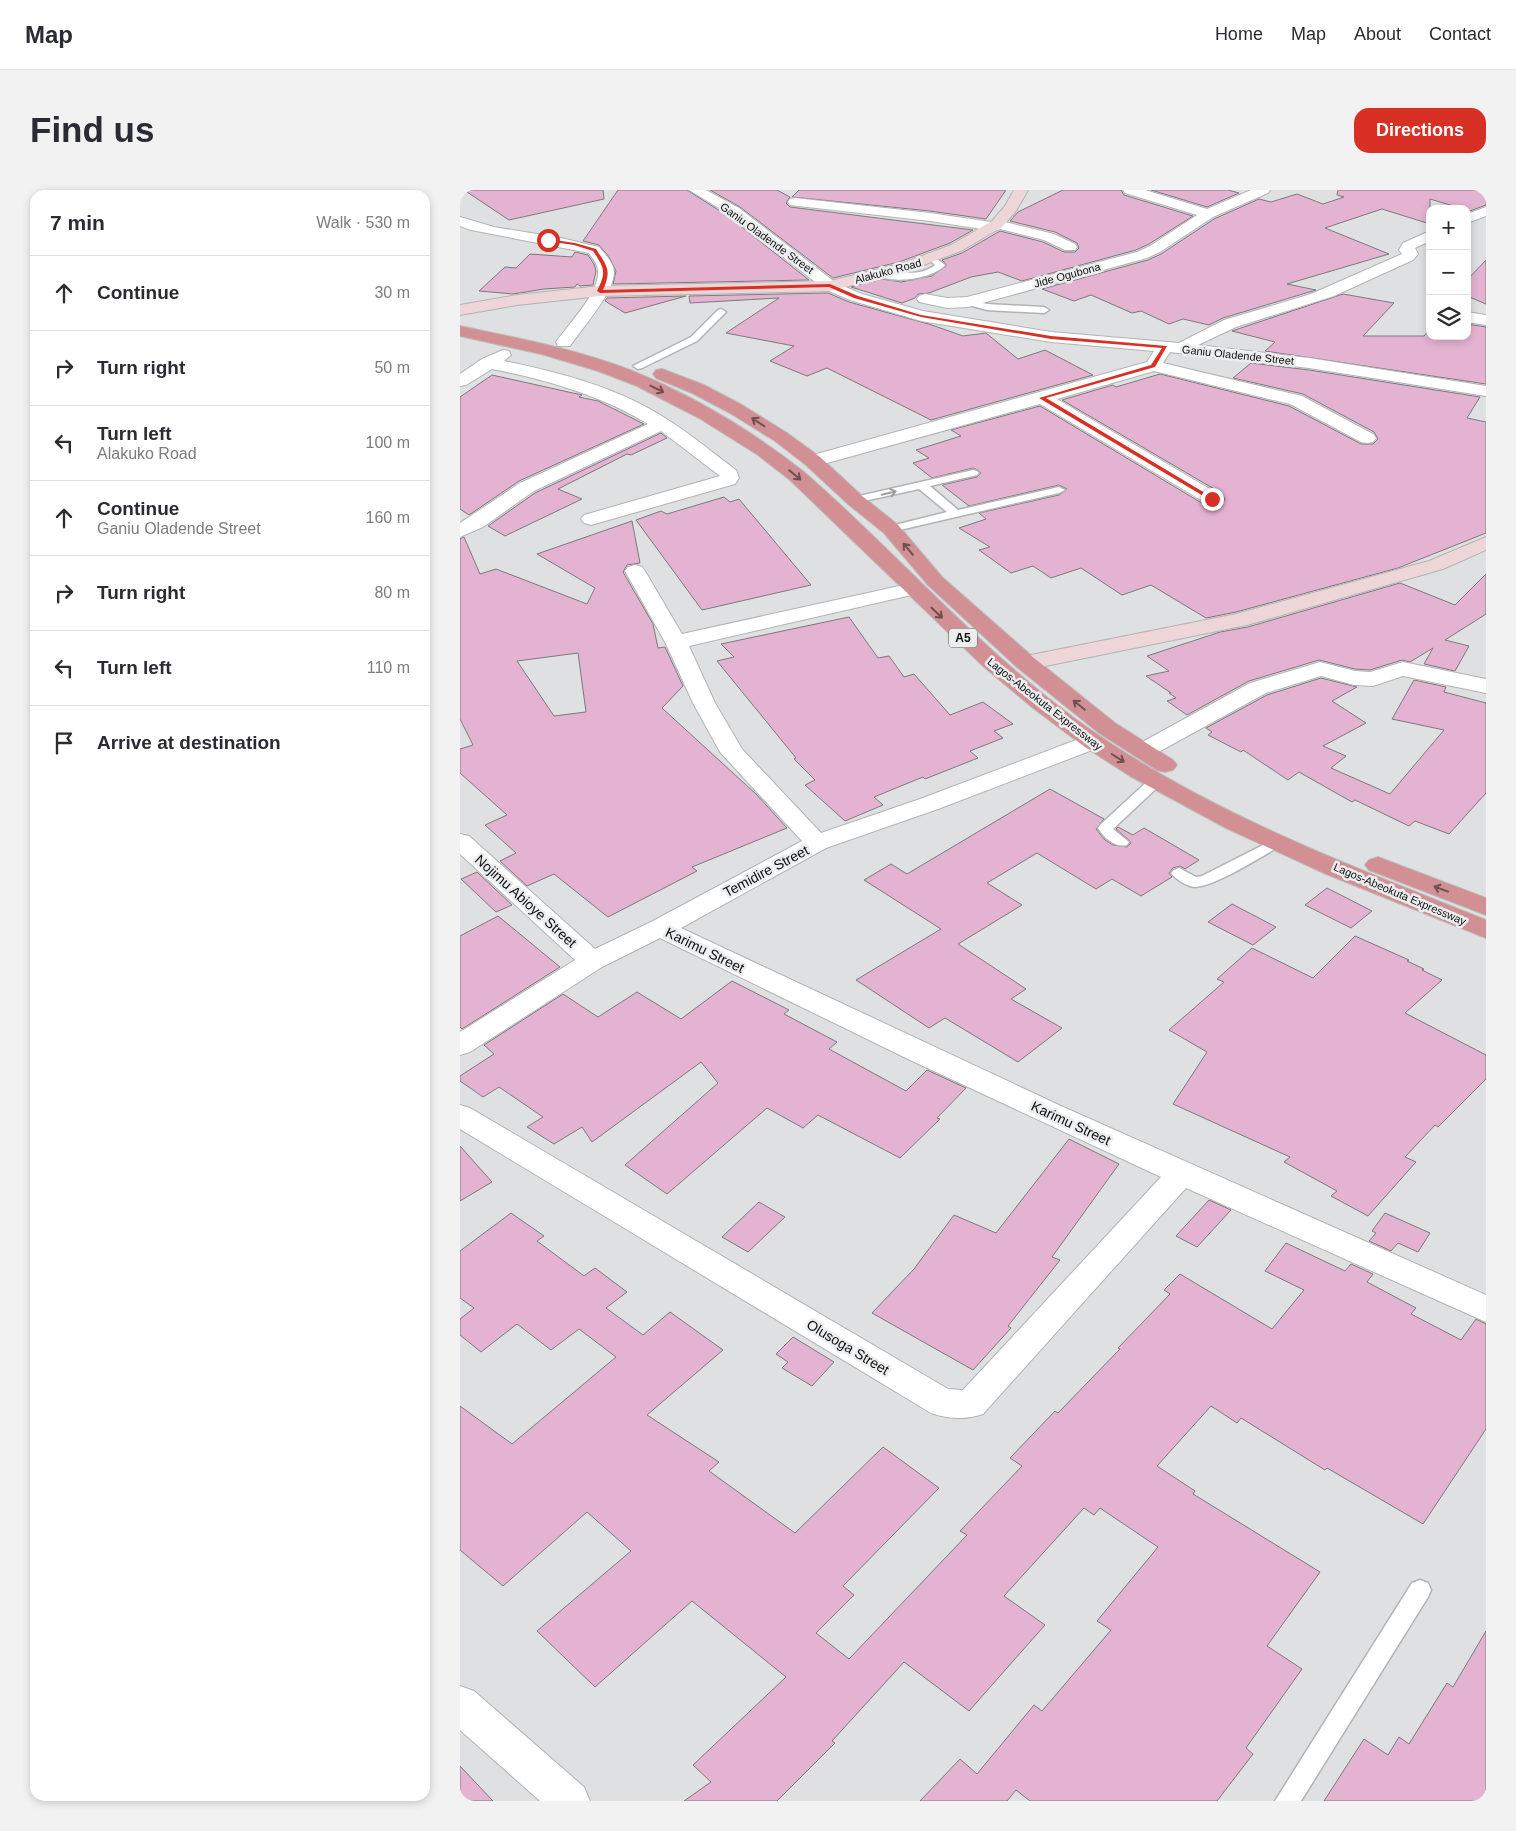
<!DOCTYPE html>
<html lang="en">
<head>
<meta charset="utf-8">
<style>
  body { margin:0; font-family:Helvetica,sans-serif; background:#f2f2f3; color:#2b2b33 }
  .controls { position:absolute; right:15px; top:15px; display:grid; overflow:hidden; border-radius:10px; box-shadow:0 2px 8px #0003 }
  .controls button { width:45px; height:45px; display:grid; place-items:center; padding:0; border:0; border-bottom:1px solid #e1e1e2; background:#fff; color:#2b2b33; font:25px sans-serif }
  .stop { position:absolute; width:15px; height:15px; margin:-11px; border:4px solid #d93025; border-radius:50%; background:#fff }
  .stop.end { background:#d93025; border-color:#fff; box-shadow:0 1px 5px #0008 }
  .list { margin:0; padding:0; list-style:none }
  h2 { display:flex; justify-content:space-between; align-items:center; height:65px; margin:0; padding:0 20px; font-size:21px }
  h2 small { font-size:16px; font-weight:400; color:#7c7c81 }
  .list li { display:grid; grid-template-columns:32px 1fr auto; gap:15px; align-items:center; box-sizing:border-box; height:75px; padding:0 20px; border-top:1px solid #e1e1e2 }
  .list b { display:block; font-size:19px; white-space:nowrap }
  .list p { margin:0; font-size:16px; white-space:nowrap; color:#7c7c81 }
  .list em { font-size:16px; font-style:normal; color:#7c7c81 }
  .icon { flex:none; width:28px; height:28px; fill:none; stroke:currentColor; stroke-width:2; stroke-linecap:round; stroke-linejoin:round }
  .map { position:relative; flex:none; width:1026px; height:1611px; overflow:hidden; border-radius:15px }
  header { display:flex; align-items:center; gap:30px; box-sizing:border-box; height:70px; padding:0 25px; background:#fff; border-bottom:1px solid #e1e1e2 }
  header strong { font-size:24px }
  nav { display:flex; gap:28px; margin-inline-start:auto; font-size:18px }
  .intro { display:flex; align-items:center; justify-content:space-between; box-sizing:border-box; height:120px; padding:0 30px }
  h1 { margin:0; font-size:35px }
  .button { padding:12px 22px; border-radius:15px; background:#d93025; color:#fff; font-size:18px; font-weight:700 }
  main { display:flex; gap:30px; padding:0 30px }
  aside { flex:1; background:#fff; border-radius:15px; box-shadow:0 2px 8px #0003 }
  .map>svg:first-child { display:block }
  .building { fill:#e4b3d2; stroke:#7b7a7a; fill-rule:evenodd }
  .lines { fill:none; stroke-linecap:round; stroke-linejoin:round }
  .service-casing { stroke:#b2b3b4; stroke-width:3 }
  .minor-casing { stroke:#b2b3b4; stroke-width:2 }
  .secondary-casing { stroke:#b2b3b4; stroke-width:2 }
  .trunk-casing { stroke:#bcbcbc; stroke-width:2 }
  .service { fill:#fff; fill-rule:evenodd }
  .minor { fill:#fff; fill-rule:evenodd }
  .secondary { fill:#eed5d7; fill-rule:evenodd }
  .trunk { fill:#d29094; fill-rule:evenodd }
  .oneway { stroke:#704f51 }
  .oneway2 { stroke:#9f9f9f }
  .route { fill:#d93025 }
  .labels { text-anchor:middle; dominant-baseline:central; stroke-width:5; stroke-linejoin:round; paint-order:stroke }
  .far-street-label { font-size:11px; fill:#0e0e0e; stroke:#ecedee }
  .shield { fill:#ecedee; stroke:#515151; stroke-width:1 }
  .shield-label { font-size:12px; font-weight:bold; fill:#0e0e0e }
  .street-label { font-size:14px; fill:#0e0e0e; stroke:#ecedee }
</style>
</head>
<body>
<header>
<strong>Map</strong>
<nav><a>Home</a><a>Map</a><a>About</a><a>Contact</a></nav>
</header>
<div class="intro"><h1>Find us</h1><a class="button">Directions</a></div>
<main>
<aside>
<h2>7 min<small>Walk · 530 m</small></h2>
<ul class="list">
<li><svg class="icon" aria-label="ahead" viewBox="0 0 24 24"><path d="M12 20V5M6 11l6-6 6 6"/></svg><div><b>Continue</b></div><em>30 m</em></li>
<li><svg class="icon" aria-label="right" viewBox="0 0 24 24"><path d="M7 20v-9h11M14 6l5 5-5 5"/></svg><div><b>Turn right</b></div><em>50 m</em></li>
<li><svg class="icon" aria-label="left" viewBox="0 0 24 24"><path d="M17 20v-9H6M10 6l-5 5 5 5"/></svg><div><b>Turn left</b><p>Alakuko Road</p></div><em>100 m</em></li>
<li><svg class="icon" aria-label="ahead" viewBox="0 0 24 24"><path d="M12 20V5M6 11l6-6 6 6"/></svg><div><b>Continue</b><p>Ganiu Oladende Street</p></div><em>160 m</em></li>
<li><svg class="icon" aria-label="right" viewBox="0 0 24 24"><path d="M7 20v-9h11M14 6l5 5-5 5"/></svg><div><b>Turn right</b></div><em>80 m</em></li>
<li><svg class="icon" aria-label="left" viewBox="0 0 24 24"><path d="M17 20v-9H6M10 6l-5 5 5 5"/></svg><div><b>Turn left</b></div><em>110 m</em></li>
<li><svg class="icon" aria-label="arrive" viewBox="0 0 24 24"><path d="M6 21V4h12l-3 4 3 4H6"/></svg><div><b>Arrive at destination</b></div></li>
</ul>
</aside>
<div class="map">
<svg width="1026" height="1611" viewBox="0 0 1026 1611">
  <rect width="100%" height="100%" fill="#dfe0e1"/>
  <path class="building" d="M4 0H143L144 9 49 30Z
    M158 0H227L268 26 349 90 153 94 156 81 149 67 139 55 123 51Z
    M250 0H317L330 7 326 13 330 17 513 40 490 53 439 72 373 88 280 17Z
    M339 0H546L526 29 470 21 332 7Z
    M603 0H661L664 5 733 26 689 54 676 60 562 91 538 82 511 87 469 103 458 104 455 108 442 113 391 97 422 89 441 92 472 86 486 76V74L482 70 502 63 540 41 583 52 604 62H615L619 58 617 53 595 42 550 31 558 22Z
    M691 0H768L779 3 747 17Z
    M878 0H1026V15L1010 21 970 9V34L922 19 865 38 929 64 827 94 856 100 763 128 749 135 723 129 709 134 681 121 672 123 631 105 614 111 582 99 688 70 701 64 754 29 799 9 811 12 837 4 863 14 884 7 877 5Z
    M115 62 128 65 134 74 136 81 133 95 120 96 117 94 115 97 84 99 53 104 19 101 45 77 56 78 70 64 112 67Z
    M1026 70V114L1007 106V90Z
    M368 103 389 112 472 135 503 146 526 143 558 169 585 160 633 185 471 230 367 178 347 186 310 171 334 156 266 143 319 108 230 113 229 106Z
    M883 104 934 113 903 146H964L970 139V146H1007V134L1026 137V194L805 161 815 152 772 141Z
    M226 106 165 123 145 111 147 108Z
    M791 173 849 180 1020 207 1007 228 1026 232V343L938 378 776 422 746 428 691 395 662 405 621 378 591 388 573 376 551 383 519 360 530 357 499 338 526 329 519 323 599 305 607 299 599 295 509 316 482 295 517 287 521 283 518 280 513 278 472 288 453 273 469 268 456 260 501 246 491 240 580 216 745 315 752 317 761 315 765 309 761 303 602 210 653 195 656 197 700 184 829 216 901 254H913L918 249 914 242 843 204 773 188Z
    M32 185 122 205 119 207 138 211 184 234 59 291 9 325 0 319V207Z
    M201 243 207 248 171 265 167 264 98 299 122 309 45 346 28 336 75 303Z
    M264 307 270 312 279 309 351 395 242 420 176 330 201 321 207 324Z
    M172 331 180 373 167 375 163 382 193 434 198 458 205 457 223 496 202 518 296 604 327 638 232 677 237 681 148 727 94 684 67 696 40 671 56 663 25 635 47 625 0 583V559L13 555 0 529V349L4 347 20 384 36 379 127 414 135 398 77 364ZM118 463 126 522 94 526 57 471Z
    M1026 384V424L985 450 1009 456 995 481 964 474 973 458 950 472 942 470 910 480 895 479 859 470 789 491 727 525 707 511 716 508 709 503H711L686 486 709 481 687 466 760 442 788 437 940 393 995 415Z
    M389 427 418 468 429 466 444 487 454 484 490 525 523 512 553 534 534 541 543 548 510 561 518 568 465 589 463 587 414 607 423 615 385 631 345 595 355 590 334 569 336 568 257 471 274 467 261 454Z
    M861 488 897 497 872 511 906 533 863 556 886 566 871 578 930 604 984 540 932 529 954 490 986 497 984 502 1026 513V603L989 644 955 631 949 636 895 610 892 612 839 582 828 590 783 560 781 562 748 545 752 542 746 538 807 505Z
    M590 599 644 629 636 639 645 650 653 655 667 657 671 653 670 651 656 639 658 637 673 645 684 638 739 670 725 679 720 676 713 678 709 683 712 687 681 706 652 689 636 699 577 663 527 693 562 715 498 754 566 799 551 809 602 838 558 872 485 828 469 838 396 790 481 739 404 690 431 674 447 684Z
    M17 682 52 715 36 722 1 689Z
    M867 698 912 721 891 738 845 715Z
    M772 714 816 737 793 755 748 732Z
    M38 726 100 777 2 839 0 837V746Z
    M895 746 949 770 947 771 964 779 962 780 982 790 945 823 1026 865V889L978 937 975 935 945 967 956 972 908 1026 871 1006 877 1001 824 972 830 967 713 914 747 862 709 840 764 792 757 789 792 758 853 788Z
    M272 791 329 820 324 824 377 852 369 859 446 901 467 880 506 898 477 928 480 929 440 968 358 925 343 938 307 918 207 1004 165 975 258 893 241 872 132 952 122 937 94 954 67 937 83 927 39 897 23 907 0 891V886L34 864 24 855 103 804 138 827 177 802 221 829Z
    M609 949 659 974 592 1067 600 1070 548 1136 551 1138 513 1180 412 1123 454 1079 494 1025 536 1043Z
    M0 956 32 992 0 1011Z
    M749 1010 771 1020 737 1057 716 1046Z
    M299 1012 325 1027 288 1062 262 1047Z
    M51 1023 84 1046 77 1051 124 1086 135 1078 167 1102 146 1118 183 1145 210 1122 263 1160 187 1225 259 1272 249 1281 335 1343 423 1257 479 1298 383 1396 394 1405 356 1443 389 1469 507 1345 500 1341 562 1276 550 1268 595 1221 598 1223 660 1159 658 1158 710 1104 704 1100 720 1084 812 1139 844 1100 805 1081 826 1053 885 1081 891 1074 913 1084 907 1092 956 1118 951 1124 1001 1150 1016 1129 1026 1134V1239L963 1334 867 1278 865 1280 781 1228 777 1233 751 1216 697 1276 735 1301 733 1304 860 1382 807 1456 842 1479 786 1558 793 1564 757 1611H570L556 1600 547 1611H460L500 1569 517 1584 574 1515 582 1521 651 1440 637 1431 698 1357 640 1318 634 1325 624 1318 544 1406 585 1435 509 1521 444 1472 372 1551 375 1553 317 1611H224L251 1592 233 1575 326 1487 232 1411 135 1497 77 1441 171 1361 127 1322 43 1396 0 1360V1216L52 1254 156 1167 119 1139 91 1160 57 1134 21 1162 0 1145V1129L14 1118 0 1108V1061Z
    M925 1023 970 1043 958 1062 938 1053 931 1061 909 1051 916 1043 912 1041Z
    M333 1147 374 1172 352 1196 322 1178 328 1172 316 1164Z
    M1026 1441V1611H864L904 1549 928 1565 939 1547 949 1554 987 1493 993 1497Z
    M0 1576 33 1611H0Z"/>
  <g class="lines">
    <g class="service-casing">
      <path id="service" d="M472 65 485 75C473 89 431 95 416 84 427 76 456 91 475 75L468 68Z
        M508 109 527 114 584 117 589 120 584 123 527 120 505 114 503 112Z
        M261 119 266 122 237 151 182 178 178 179 173 176 231 147 258 120Z
        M513 280 517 281 519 283 517 285 470 296 498 320 599 297 605 300 599 303 431 342 425 339 427 337 487 322 459 299 395 313 389 310 395 307Z
        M696 587 701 588 703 591 701 594 653 639 669 652 667 655C655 658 644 648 638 638L640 635 691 588Z
        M817 648 822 649 824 652 822 655C802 666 755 697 734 697 727 696 715 689 711 683L714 680 719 678 736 687 742 686Z
        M960 1390 968 1393 971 1400 968 1407 841 1611H815L952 1393Z"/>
    </g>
    <g class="minor-casing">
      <path id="minor" d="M229 0H246L279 18 376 93 402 104 463 121 591 142 719 153 764 130 851 104 942 64 939 60 943 53 970 41V51L955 58 958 64 953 70 874 106 776 137 738 155 849 168 1026 196V206L849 178 710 162 703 173 842 206 913 244 916 248 913 252 907 253 901 252 830 214 694 181 597 209 760 305 763 309 760 313 753 315 746 313 580 214 360 275 353 277 346 275 344 271 346 267 687 172 694 161 591 152 461 131 390 110 364 99 269 24Z
        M663 0H685L747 19 791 0H810L808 3 753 27 700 62 687 68 508 117 487 118 459 112 457 109 459 106 465 104 487 108 507 107 677 62 690 56 737 25 665 3Z
        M335 8 470 23 531 32 537 30 594 44 615 54 617 57 615 60H605L584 50 540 39 534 41 470 31 330 15 328 12 330 9Z
        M1026 17V26L1007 33V24Z
        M0 27 34 37 101 48 139 57C144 63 153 72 154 81 155 102 122 138 110 156H98L96 152C108 135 140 102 138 81 138 74 132 68 129 63L11 40 0 36Z
        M1007 122 1026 125V135L1007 132Z
        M43 160 49 161 51 165 44 171C101 183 160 198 208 230 232 245 253 263 276 280L279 288 275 294 138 333 131 335 124 333 121 329 124 325 260 286 201 241 74 301 23 337 0 347V333L60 293 188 234C140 205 87 190 32 179L6 195 0 196V184L22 169Z
        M175 375 182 377 185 381 222 444 453 393 460 395 463 399 460 403 229 456 255 513 282 559 361 643 460 609 624 547 632 545 640 547 644 552 640 557 478 619 366 658 221 738 601 916 1026 1105V1132L726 998 523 1224C506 1230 488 1229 471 1223L0 939V915L10 918 488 1199 503 1200 701 987 450 870 200 748 142 777 10 862 0 865V842L115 770 0 664V644L9 646 135 759 191 732 342 651 260 562 233 513 205 452 165 381 168 377Z
        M860 472 895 481 910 482 943 472 1026 489V503L943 486 913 496 894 495 861 486 806 503 691 566 683 568 675 566 671 561 675 556 790 493Z
        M0 1496 14 1501 124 1597 130 1611H80L0 1540Z"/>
    </g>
    <g class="secondary-casing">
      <path id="secondary" d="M554 0H568L556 21 542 37 501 61 450 80 370 101 140 106 57 115 0 125V115L57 105 140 96 370 91 440 74 491 55 532 31 545 16Z
        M1026 347V360L983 379 787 435 566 480 558 478 555 473 558 468 566 466 776 424 969 371Z"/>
    </g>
    <g class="trunk-casing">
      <path id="trunk" d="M0 136C57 148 115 159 170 180 232 205 292 241 344 282 436 362 515 455 614 528 738 619 884 673 1026 730V748L866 684 766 638 670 586 625 557 573 518 523 476 330 290 298 265 239 228 177 196 138 181 81 164 0 146Z
        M202 179 244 195 282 215 327 243 360 267 402 306 438 335 482 387 574 468 655 533 713 570 717 575 713 580 705 582 697 580 639 543 558 478 468 395 424 343 388 314 346 275 315 251 270 223 232 203 196 188 193 184 196 180Z
        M918 667 1026 708V725L909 680 905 675 909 670Z"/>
    </g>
    <use href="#service" class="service"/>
    <use href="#minor" class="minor"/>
    <use href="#secondary" class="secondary"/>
    <use href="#trunk" class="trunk"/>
  </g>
  <defs><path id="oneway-shaft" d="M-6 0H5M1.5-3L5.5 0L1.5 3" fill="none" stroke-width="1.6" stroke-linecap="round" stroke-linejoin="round" transform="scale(1.25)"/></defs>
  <g class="oneway">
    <use href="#oneway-shaft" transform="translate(197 199) rotate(26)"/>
    <use href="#oneway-shaft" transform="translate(298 232) rotate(-147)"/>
    <use href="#oneway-shaft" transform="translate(335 285) rotate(40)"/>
    <use href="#oneway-shaft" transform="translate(448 359) rotate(-130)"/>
    <use href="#oneway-shaft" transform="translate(477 423) rotate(44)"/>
    <use href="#oneway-shaft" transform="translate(619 515) rotate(-141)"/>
    <use href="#oneway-shaft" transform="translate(658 568) rotate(32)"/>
    <use href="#oneway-shaft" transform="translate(981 699) rotate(-159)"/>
  </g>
  <use class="oneway2" href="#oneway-shaft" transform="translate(429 303) rotate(-13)"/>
  <path class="route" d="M88 49 115 53 136 59C147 76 152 80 143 100L370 94 398 106 461 125 591 146 707 156 695 177 586 208 755 309 750 310 579 208 691 175 702 158 591 149 461 127 394 108 369 97 140 103 137 101C147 81 144 78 133 61L114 55 86 51Z"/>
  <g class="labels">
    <g class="far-street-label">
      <text transform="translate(307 48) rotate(36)">Ganiu Oladende Street</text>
      <text transform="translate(428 81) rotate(-15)">Alakuko Road</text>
      <text transform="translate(607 85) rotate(-15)">Jide Ogubona</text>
      <text transform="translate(778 165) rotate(6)">Ganiu Oladende Street</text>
      <text transform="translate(585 514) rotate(38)">Lagos-Abeokuta Expressway</text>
      <text transform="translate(940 704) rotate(23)">Lagos-Abeokuta Expressway</text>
    </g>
    <rect class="shield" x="489" y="438.5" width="28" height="19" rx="4"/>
    <g class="shield-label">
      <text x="503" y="448">A5</text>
    </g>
    <g class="street-label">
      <text transform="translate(306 681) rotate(-28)">Temidire Street</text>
      <text transform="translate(66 711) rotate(42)">Nojimu Abioye Street</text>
      <text transform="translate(245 760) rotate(26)">Karimu Street</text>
      <text transform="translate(611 933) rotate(25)">Karimu Street</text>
      <text transform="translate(388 1157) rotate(31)">Olusoga Street</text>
    </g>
  </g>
</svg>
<div class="controls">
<button>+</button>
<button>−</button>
<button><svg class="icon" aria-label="layers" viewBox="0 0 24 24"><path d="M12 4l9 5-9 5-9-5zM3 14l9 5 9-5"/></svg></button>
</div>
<div class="stop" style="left:88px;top:50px"></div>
<div class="stop end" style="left:752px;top:309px"></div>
</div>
</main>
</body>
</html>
